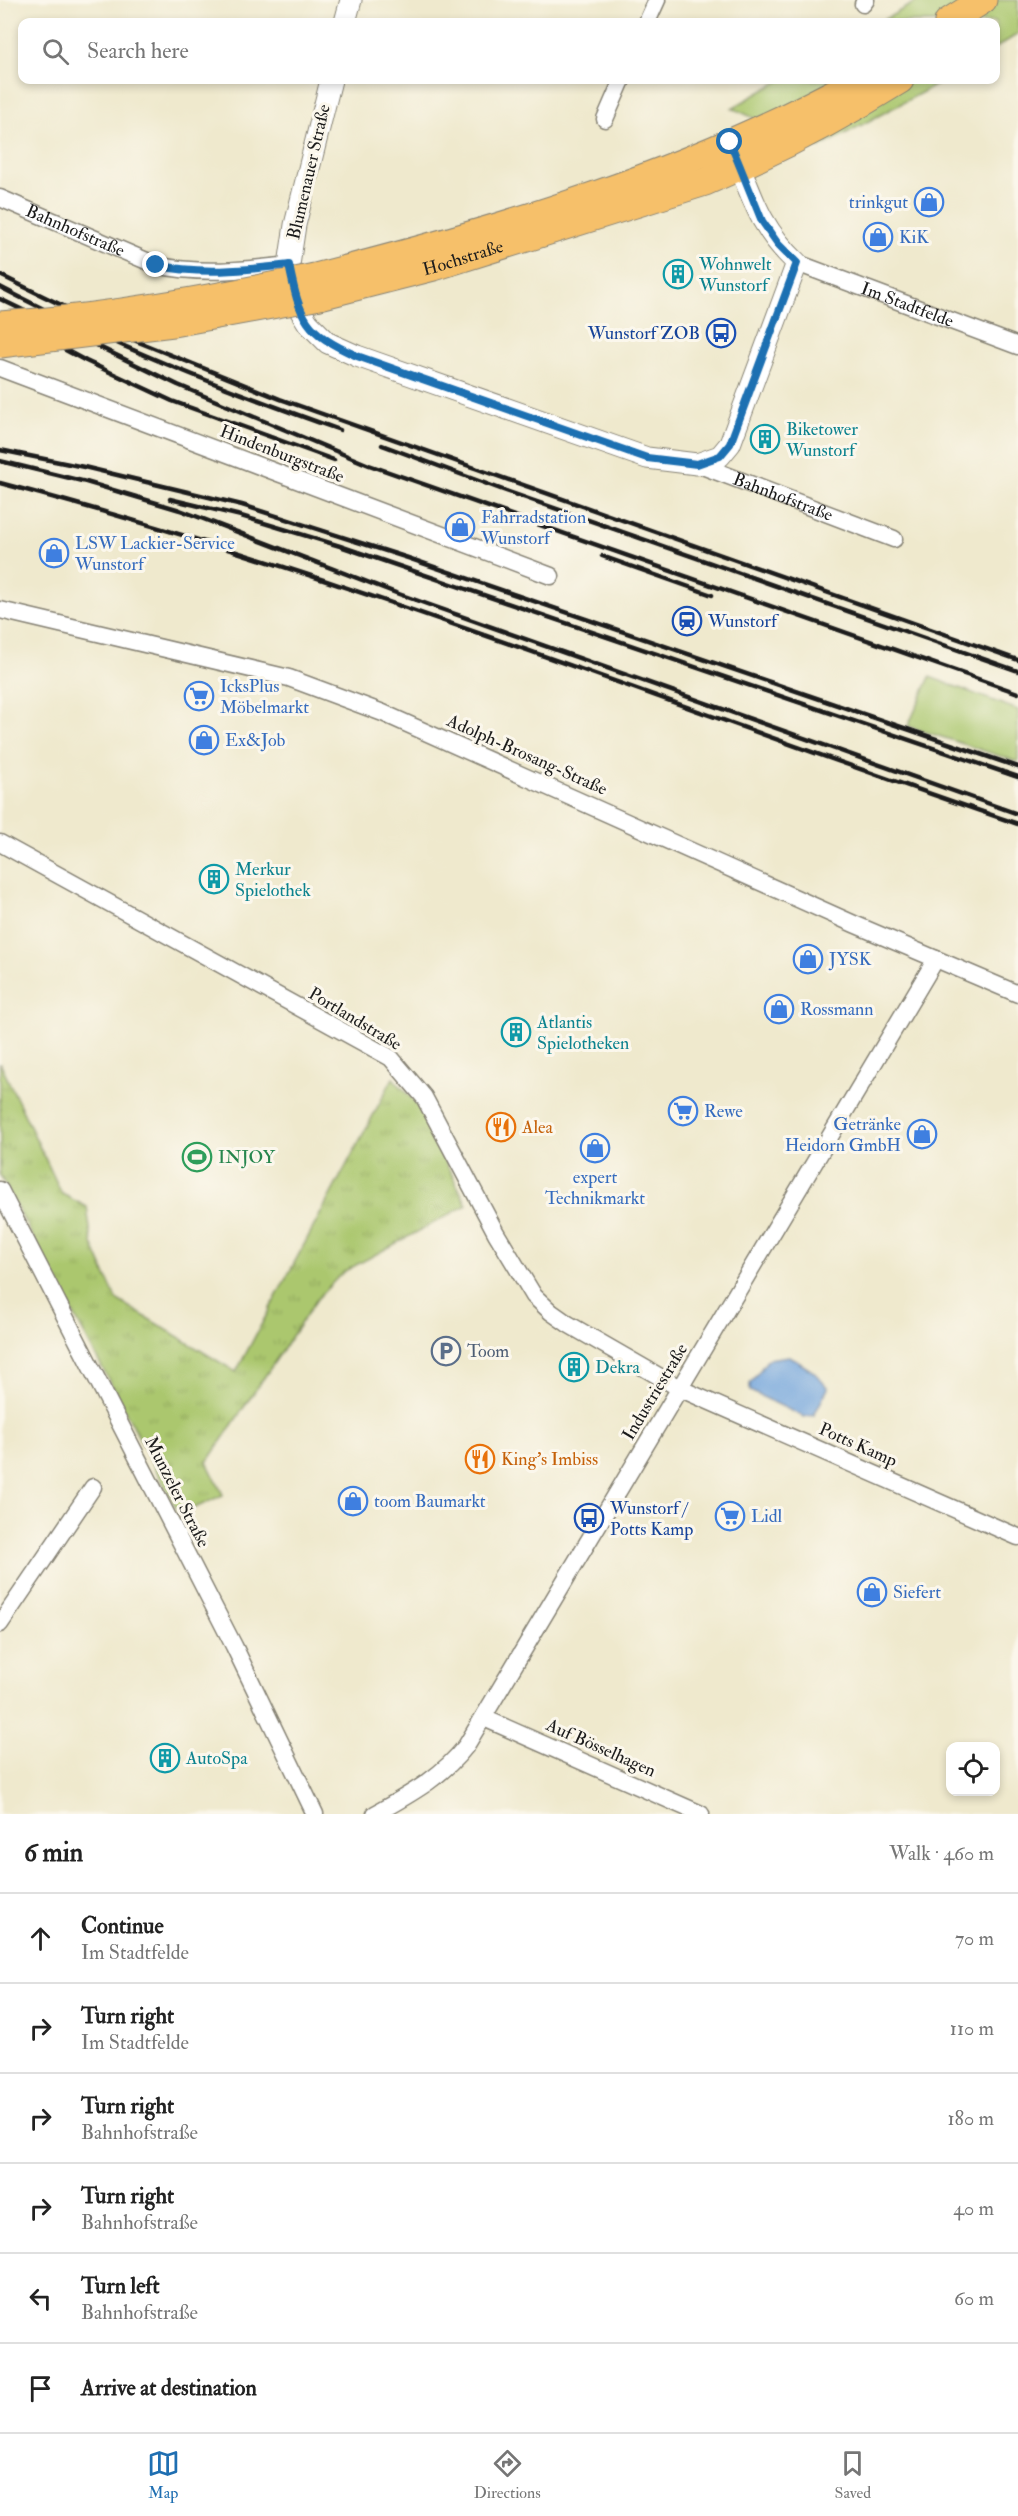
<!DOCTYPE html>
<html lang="en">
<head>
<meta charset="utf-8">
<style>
  body { margin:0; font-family:"IM FELL Double Pica",serif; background:#f2f2f2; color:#222 }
  .controls { position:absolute; right:18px; bottom:18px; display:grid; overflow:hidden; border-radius:12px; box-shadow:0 3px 9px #0003 }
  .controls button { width:54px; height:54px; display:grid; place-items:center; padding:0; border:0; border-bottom:2px solid #e0e0e0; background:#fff; color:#222; font:30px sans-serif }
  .stop { position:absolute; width:18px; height:18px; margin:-14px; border:4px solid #1f6fb2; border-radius:50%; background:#fff }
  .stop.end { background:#1f6fb2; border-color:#fff; box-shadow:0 2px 6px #0008 }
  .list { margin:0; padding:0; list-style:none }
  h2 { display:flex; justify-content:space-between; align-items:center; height:78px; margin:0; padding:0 24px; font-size:26px }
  h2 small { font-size:20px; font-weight:400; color:#767676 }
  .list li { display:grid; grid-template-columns:39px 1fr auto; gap:18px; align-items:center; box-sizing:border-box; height:90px; padding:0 24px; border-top:2px solid #e0e0e0 }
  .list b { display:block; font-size:22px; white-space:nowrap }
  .list p { margin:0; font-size:20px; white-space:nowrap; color:#767676 }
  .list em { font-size:20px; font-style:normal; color:#767676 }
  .icon { flex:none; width:33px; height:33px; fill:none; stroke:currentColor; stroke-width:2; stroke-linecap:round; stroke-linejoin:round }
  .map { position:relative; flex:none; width:1018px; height:1814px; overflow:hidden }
  .search { position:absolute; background:#fff; box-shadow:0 3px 9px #0003; left:18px; right:18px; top:18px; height:66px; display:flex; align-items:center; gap:15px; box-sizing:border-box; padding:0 21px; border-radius:12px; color:#767676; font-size:22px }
  .sheet { height:618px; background:#fff }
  nav { display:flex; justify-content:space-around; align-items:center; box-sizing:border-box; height:84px; border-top:2px solid #e0e0e0; background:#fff; font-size:16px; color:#767676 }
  nav a { display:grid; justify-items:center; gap:3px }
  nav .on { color:#1f6fb2 }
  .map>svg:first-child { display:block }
  .grass { fill:#abc76e; stroke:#647245; stroke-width:1.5 }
  .park { fill:url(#park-tufts); stroke:#647245; stroke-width:1.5 }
  .water { fill:#6fa3db; stroke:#46607c; stroke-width:1.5 }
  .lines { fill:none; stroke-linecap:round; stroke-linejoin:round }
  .minor-casing { stroke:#868274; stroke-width:19 }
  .tertiary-casing { stroke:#868274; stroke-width:23 }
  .primary-casing { stroke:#868274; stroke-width:29 }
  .minor { stroke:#fff; stroke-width:16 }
  .tertiary { stroke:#fff; stroke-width:21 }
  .primary { stroke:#f6c06b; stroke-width:27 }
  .rail { stroke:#1c1c1c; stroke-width:4.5 }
  .primary-bridge-casing { stroke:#868274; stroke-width:29; stroke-linecap:butt }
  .primary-bridge { stroke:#f6c06b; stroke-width:27 }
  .route { stroke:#1f6fb2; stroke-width:8 }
  .labels { text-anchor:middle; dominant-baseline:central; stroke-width:6; stroke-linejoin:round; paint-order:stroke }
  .street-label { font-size:18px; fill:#1c1c1c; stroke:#fbf7ec }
  .shop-label { font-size:18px; fill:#366cbe; stroke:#fbf7ec; text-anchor:start }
  .culture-label { font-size:18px; fill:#0d838f; stroke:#fbf7ec; text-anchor:start }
  .transit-label { font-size:18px; fill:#164399; stroke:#fbf7ec; text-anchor:start }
  .food-label { font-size:18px; fill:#c56008; stroke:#fbf7ec; text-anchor:start }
  .leisure-label { font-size:18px; fill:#27864d; stroke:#fbf7ec; text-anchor:start }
  .service-label { font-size:18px; fill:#4e5e75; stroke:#fbf7ec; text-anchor:start }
</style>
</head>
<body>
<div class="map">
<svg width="1018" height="1814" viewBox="0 0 1018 1814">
  <defs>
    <pattern id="park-tufts" width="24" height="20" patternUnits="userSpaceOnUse" patternTransform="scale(1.5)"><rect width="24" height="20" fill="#abc76e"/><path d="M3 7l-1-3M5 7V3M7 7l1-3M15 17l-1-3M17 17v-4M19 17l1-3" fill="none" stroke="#93aa5f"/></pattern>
  </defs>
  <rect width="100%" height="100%" fill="#fbf7ec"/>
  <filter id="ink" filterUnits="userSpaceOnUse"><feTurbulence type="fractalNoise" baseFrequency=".0167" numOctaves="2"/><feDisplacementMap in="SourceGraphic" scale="12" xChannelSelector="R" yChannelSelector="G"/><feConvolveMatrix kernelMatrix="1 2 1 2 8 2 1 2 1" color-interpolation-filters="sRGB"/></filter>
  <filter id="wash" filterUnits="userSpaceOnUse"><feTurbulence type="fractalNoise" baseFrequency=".008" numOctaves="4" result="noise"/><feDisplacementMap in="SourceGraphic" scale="24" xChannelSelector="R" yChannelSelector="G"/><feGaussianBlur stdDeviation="1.35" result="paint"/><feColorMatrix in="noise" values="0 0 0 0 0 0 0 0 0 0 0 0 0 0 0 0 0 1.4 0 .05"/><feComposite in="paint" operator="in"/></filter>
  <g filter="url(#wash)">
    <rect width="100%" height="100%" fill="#efe9cd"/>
    <path class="grass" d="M919 0H1018V34L996 48V22H880Z
      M781 80H945L819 148 732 108Z
      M930 677 1018 710V762L908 726Z"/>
    <path class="park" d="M0 1063 62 1194 87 1207 92 1243 116 1299 236 1372 393 1078 416 1103 467 1205 343 1272 317 1299 207 1462 223 1495 180 1515 0 1175Z"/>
    <path class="water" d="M789 1356 814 1372 828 1388 814 1415 804 1417 750 1391V1384L768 1359Z"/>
  </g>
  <g filter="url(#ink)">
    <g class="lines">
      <g class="minor-casing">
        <g id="minor">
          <path d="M863 4 866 0"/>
          <path d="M647 22 657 0"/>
          <path d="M605 119 622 80"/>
          <path id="s1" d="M0 198 156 265C200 275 244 270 289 265"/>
          <path id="s2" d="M797 263 1018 346"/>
          <path d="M0 368 551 576"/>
          <path id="s3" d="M697 464 894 539"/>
          <path d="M0 610 289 678 383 713 854 924 1018 994"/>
          <path d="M0 843 391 1058 424 1097 496 1233 534 1296 551 1312 568 1324 681 1389 1018 1537"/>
          <path d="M0 1190 234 1646 315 1814"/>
          <path d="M0 1624 93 1487"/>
          <path d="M484 1718 701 1814"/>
          <path d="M375 1814C410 1794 441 1778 466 1746L936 959"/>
        </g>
      </g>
      <g class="tertiary-casing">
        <path id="tertiary" d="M345 22 351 0
          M331 80 295 225 289 265 297 305 308 323 328 343 357 356 647 458 697 464 720 456 730 444 797 263C760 228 753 199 735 154"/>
      </g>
      <g class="primary-casing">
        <g id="primary">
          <path d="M948 22 983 0"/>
          <path d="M315 277C502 230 689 173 858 80"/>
          <path id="s4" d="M320 296 434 267 705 182C772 153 838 119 900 80"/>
        </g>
      </g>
      <use href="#minor" class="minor"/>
      <use href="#tertiary" class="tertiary"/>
      <use href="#primary" class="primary"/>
      <path class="rail" d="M0 275 131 339 280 399 1018 660
        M0 287C109 344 224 389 340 430
        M0 299 178 385 369 465 1018 693
        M0 315 86 361 172 401 334 460
        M382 445 503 490 1018 671
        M0 450 84 467 242 505 408 558 1018 767
        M0 461 86 482 180 510 396 593 1018 814
        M0 483C346 574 679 709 1018 824
        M170 499 241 516 340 546 1018 777
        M602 556 712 595"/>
      <g class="primary-bridge-casing">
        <path id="primary-bridge" d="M0 325C106 318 212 299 315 277
          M0 344 173 323 320 296"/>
      </g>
      <use href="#primary-bridge" class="primary-bridge"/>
    </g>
  </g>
  <g class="lines" filter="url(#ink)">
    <path class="route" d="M156 265C200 275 244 270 289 265 300 319 305 333 357 356L647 458 697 464 720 456 730 444 797 263 778 244 762 221 730 142"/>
  </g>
  <defs>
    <g id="shop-ring" transform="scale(1.5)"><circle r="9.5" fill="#fbf7ec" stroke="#3f7fe0" stroke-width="1.5"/><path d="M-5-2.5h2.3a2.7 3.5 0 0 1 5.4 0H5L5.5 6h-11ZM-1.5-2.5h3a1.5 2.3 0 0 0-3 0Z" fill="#3f7fe0"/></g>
    <g id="building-ring" transform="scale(1.5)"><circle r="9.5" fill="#fbf7ec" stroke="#0f9aa8" stroke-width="1.5"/><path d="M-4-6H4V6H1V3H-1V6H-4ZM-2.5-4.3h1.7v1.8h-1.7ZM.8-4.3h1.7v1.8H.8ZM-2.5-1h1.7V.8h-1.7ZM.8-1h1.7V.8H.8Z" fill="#0f9aa8"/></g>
    <g id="bus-ring" transform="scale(1.5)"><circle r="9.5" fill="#fbf7ec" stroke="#1a4fb4" stroke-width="1.5"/><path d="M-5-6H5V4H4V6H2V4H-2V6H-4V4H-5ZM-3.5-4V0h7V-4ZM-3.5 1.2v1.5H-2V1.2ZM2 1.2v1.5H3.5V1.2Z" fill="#1a4fb4"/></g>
    <g id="station-ring" transform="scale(1.5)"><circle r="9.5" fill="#fbf7ec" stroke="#1a4fb4" stroke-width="1.5"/><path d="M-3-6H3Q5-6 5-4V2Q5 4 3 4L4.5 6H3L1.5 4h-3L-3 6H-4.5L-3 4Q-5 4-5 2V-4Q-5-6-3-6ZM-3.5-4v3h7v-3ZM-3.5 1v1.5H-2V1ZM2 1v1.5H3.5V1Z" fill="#1a4fb4"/></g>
    <g id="supermarket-ring" transform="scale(1.5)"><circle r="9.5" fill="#fbf7ec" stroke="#3f7fe0" stroke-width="1.5"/><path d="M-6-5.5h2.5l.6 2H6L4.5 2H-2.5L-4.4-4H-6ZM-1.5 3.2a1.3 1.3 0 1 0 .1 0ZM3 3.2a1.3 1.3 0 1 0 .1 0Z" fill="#3f7fe0"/></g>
    <g id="restaurant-ring" transform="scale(1.5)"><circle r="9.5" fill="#fbf7ec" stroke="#e8710a" stroke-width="1.5"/><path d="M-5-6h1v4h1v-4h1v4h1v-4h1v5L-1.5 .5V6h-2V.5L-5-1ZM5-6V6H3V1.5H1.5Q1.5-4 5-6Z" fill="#e8710a"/></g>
    <g id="stadium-ring" transform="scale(1.5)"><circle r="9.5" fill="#fbf7ec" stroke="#2e9e5b" stroke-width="1.5"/><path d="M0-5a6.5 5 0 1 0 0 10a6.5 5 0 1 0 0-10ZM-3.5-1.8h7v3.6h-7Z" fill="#2e9e5b"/></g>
    <g id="parking-ring" transform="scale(1.5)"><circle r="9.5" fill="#fbf7ec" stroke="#5c6f8a" stroke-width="1.5"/><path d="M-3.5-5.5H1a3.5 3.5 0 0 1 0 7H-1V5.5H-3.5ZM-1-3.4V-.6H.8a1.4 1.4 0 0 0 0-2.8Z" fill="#5c6f8a"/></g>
  </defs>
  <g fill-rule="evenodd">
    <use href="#shop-ring" x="929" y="202"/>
    <use href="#shop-ring" x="878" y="237"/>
    <use href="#building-ring" x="678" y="274"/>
    <use href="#bus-ring" x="721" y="333"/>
    <use href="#building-ring" x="765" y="439"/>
    <use href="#shop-ring" x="460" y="527"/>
    <use href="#shop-ring" x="54" y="553"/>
    <use href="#station-ring" x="687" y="621"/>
    <use href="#supermarket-ring" x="199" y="696"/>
    <use href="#shop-ring" x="204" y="740"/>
    <use href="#building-ring" x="214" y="879"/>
    <use href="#shop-ring" x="808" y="959"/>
    <use href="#shop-ring" x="779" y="1009"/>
    <use href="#building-ring" x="516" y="1032"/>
    <use href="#supermarket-ring" x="683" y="1111"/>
    <use href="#restaurant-ring" x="501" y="1127"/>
    <use href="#shop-ring" x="922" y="1134"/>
    <use href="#shop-ring" x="595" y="1148"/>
    <use href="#stadium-ring" x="197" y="1157"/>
    <use href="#parking-ring" x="446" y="1351"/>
    <use href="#building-ring" x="574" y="1367"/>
    <use href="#restaurant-ring" x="480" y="1459"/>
    <use href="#shop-ring" x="353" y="1501"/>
    <use href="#supermarket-ring" x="730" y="1516"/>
    <use href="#bus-ring" x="589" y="1518"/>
    <use href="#shop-ring" x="872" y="1592"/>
    <use href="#building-ring" x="165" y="1758"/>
  </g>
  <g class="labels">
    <g class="street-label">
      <text transform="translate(309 172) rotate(-77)">Blumenauer Straße</text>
      <text stroke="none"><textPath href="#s1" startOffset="82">Bahnhofstraße</textPath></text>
      <text stroke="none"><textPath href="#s4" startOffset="148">Hochstraße</textPath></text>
      <text stroke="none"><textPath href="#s2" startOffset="118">Im Stadtfelde</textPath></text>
      <text transform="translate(282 454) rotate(21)">Hindenburgstraße</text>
      <text stroke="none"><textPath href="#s3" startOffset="92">Bahnhofstraße</textPath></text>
      <text transform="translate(527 755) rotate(24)">Adolph-Brosang-Straße</text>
      <text transform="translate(355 1019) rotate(31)">Portlandstraße</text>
      <text transform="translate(655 1392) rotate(-59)">Industriestraße</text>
      <text transform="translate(858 1445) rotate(24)">Potts Kamp</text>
      <text transform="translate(177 1492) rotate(63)">Munzeler Straße</text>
      <text transform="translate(601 1748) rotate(24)">Auf Bösselhagen</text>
    </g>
    <g class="shop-label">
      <text x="908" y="202" text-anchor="end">trinkgut</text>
      <text x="899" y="237">KiK</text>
      <text x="481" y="517">Fahrradstation<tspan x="481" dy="21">Wunstorf</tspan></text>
      <text x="75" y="543">LSW Lackier-Service<tspan x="75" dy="21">Wunstorf</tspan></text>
      <text x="220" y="686">IcksPlus<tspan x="220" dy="21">Möbelmarkt</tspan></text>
      <text x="225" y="740">Ex&amp;Job</text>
      <text x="829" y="959">JYSK</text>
      <text x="800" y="1009">Rossmann</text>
      <text x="704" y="1111">Rewe</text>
      <text x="901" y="1124" text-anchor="end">Getränke<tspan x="901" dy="21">Heidorn GmbH</tspan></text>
      <text x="595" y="1177" text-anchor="middle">expert<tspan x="595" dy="21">Technikmarkt</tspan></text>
      <text x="374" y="1501">toom Baumarkt</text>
      <text x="751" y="1516">Lidl</text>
      <text x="893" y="1592">Siefert</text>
    </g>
    <g class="culture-label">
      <text x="699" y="264">Wohnwelt<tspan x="699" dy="21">Wunstorf</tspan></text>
      <text x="786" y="429">Biketower<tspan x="786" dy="21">Wunstorf</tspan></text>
      <text x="235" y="869">Merkur<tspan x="235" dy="21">Spielothek</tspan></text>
      <text x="537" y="1022">Atlantis<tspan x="537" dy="21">Spielotheken</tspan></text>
      <text x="595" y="1367">Dekra</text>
      <text x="186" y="1758">AutoSpa</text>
    </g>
    <g class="transit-label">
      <text x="700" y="333" text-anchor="end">Wunstorf ZOB</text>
      <text x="708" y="621">Wunstorf</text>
      <text x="610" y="1508">Wunstorf /<tspan x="610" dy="21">Potts Kamp</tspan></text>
    </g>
    <g class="food-label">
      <text x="522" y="1127">Alea</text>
      <text x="501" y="1459">King's Imbiss</text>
    </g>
    <g class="leisure-label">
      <text x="218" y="1157">INJOY</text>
    </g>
    <g class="service-label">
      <text x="467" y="1351">Toom</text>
    </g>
  </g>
</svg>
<div class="controls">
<button><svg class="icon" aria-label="locate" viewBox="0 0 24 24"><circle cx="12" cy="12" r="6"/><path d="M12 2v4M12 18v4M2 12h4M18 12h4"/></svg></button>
</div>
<div class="stop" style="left:730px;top:142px"></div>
<div class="stop end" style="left:156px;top:265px"></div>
<div class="search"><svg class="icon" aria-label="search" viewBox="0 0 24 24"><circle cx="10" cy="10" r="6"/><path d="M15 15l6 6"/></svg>Search here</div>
</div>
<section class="sheet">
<h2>6 min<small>Walk · 460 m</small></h2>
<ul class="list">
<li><svg class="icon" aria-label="ahead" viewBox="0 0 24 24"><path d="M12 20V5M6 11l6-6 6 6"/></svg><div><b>Continue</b><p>Im Stadtfelde</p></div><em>70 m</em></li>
<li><svg class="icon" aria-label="right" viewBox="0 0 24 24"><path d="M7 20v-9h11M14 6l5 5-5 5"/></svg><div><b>Turn right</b><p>Im Stadtfelde</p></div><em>110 m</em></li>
<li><svg class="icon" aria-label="right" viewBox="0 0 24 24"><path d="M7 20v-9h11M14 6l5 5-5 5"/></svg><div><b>Turn right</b><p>Bahnhofstraße</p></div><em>180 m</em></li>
<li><svg class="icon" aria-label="right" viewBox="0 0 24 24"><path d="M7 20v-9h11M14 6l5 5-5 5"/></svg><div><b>Turn right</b><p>Bahnhofstraße</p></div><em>40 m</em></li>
<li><svg class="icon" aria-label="left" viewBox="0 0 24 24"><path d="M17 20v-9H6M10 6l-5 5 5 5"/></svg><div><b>Turn left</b><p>Bahnhofstraße</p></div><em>60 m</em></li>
<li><svg class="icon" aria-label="arrive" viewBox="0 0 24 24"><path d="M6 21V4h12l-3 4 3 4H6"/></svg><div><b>Arrive at destination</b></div></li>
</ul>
</section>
<nav>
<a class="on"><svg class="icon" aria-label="map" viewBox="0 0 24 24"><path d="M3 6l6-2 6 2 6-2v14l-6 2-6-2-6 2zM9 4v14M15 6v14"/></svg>Map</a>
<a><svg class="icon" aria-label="directions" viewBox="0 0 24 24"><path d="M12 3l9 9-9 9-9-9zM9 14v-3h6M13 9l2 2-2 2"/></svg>Directions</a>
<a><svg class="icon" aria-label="saved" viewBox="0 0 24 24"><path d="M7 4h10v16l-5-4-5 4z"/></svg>Saved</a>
</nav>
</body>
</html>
